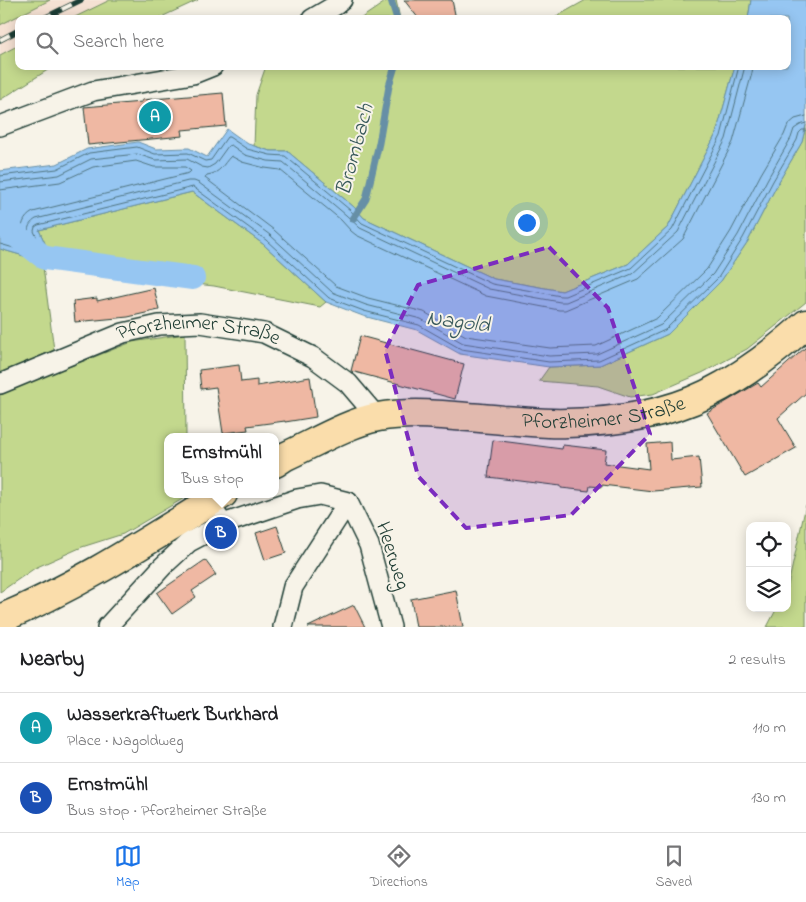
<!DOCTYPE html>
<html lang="en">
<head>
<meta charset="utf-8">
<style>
  body { margin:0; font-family:"Indie Flower",sans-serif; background:#f2f2f2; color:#202124 }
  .controls { position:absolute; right:15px; bottom:15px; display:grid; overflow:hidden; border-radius:10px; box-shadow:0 2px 12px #0003 }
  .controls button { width:45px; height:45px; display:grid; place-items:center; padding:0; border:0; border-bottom:1px solid #e0e0e0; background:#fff; color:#202124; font:25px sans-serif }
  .you { position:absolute; left:526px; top:222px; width:18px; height:18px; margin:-12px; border:4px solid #fff; border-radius:50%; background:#1a73e8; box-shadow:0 0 0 8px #1a73e833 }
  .badge { display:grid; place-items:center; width:32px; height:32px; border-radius:50%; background:#1a73e8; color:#fff; font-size:16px; font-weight:700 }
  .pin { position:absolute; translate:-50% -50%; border:2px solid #fff; box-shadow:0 1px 5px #0006 }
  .popup { position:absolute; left:164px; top:433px; width:115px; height:65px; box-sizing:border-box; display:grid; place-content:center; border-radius:10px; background:#fff; filter:drop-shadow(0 1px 4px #0005); font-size:16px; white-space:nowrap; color:#757577 }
  .popup b { font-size:19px; color:#202124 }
  .popup::after { content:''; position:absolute; left:50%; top:100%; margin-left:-10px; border:10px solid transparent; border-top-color:#fff }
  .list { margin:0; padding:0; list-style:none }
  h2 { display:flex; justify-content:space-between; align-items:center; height:65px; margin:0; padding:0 20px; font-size:21px }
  h2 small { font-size:16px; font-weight:400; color:#757577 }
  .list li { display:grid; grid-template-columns:32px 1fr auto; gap:15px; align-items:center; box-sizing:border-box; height:70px; padding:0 20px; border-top:1px solid #e0e0e0 }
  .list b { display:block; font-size:19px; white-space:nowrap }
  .list p { margin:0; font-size:16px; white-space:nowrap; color:#757577 }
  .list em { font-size:16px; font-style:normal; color:#757577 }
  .icon { flex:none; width:28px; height:28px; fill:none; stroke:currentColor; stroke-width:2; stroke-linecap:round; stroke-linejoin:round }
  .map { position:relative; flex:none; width:806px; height:627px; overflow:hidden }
  .search { position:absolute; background:#fff; box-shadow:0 2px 12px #0003; left:15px; right:15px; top:15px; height:55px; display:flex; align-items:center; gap:12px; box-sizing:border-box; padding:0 18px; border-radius:10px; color:#757577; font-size:19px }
  .sheet { height:205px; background:#fff }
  nav { display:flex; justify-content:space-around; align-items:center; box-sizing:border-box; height:70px; border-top:1px solid #e0e0e0; background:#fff; font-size:14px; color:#757577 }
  nav a { display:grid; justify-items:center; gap:2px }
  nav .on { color:#1a73e8 }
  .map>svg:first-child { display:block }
  .built { fill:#f5e1d3 }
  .green { fill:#c3d88d; stroke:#718a60 }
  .water { fill:#96c6f2; stroke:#668fa6 }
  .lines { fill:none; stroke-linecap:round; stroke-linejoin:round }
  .shore { stroke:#4f7480; stroke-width:1 }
  .stream { stroke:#668fa6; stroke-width:7 }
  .canal { stroke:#96c6f2; stroke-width:24 }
  .building { fill:#efb8a3; stroke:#1f3d34 }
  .street-casing { stroke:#1f3d34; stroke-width:22 }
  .primary-casing { stroke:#1f3d34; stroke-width:31 }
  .street { stroke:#f7f3e8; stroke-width:19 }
  .primary { stroke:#faddab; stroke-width:28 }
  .rail-casing { stroke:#1f3d34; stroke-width:5.5 }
  .rail { stroke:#f7f3e8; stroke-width:4; stroke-dasharray:11; stroke-linecap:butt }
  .marked { fill:#7b2cbf; fill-opacity:0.2; stroke:#7b2cbf; stroke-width:4; stroke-dasharray:10 6; stroke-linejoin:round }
  .labels { text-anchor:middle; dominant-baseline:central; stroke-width:4; stroke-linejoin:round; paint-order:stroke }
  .street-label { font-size:21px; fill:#1f3d34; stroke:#f7f3e8 }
  .water-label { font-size:22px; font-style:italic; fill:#37585a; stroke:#f7f3e8 }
</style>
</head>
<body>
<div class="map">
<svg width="806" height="627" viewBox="0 0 806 627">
  <rect width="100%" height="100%" fill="#f7f3e8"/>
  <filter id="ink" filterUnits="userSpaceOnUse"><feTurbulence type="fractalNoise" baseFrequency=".02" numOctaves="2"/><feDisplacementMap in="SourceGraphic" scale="10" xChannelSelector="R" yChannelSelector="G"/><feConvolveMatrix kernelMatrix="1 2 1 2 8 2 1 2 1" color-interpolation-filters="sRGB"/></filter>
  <g filter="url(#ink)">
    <path class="built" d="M50 0H110L71 19H19V45L0 55V25Z"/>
    <path class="green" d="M0 0H50L0 25Z
      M110 0H198L157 19H71Z
      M388 0H396L400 19H360Z
      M586 0H751L748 19H552Z
      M19 45V66H54L0 100V55Z
      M266 66H735L716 134 668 227 628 264 562 291 494 279 364 218 354 207 287 151H270L254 146 256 95Z
      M806 125V302L747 349 702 373 653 394 630 397 598 386 539 381 549 367 600 365 668 334 721 281 748 241 778 183 802 142Z
      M192 192 263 244 326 302 320 307 214 286 196 284 195 272 48 250 39 230Z
      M0 249 41 261 43 267 54 350 0 374Z
      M185 334 186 437H167V494H191L123 534 82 547 35 568 0 592V392L76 364 132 342Z
      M806 505V627H767L777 608H787V590Z"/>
    <path class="water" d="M751 0H806V125L802 142 778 183 748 241 721 281 668 334 600 365 549 367 460 354 417 330 363 316 326 302 263 244 192 192 39 230 48 250 41 261 0 249V171L57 164 87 149 138 142 156 149 189 148 207 157 227 129 248 144 270 151H287L354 207 364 218 494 279 562 291 628 264 668 227 716 134 735 66H787V19H748Z"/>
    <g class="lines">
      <path class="shore" d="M753 66 752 73 733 142 683 239 638 279 565 310H559L486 296 356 235 351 231 341 220 280 170 265 168 242 162 231 156C222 165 221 173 207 175L205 178 274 230 336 286 368 298 424 312 466 336 550 348 596 346 657 318 707 269 731 231 761 174 784 135 788 125 795 119 806 116
        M0 176 57 169 89 153 137 147 155 154 188 153 205 161 211 160 227 137H229L247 149 270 155 285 156 350 210 362 223 492 284 561 296H565L631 268 672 230 721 136 739 66
        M0 182 59 175 91 159 137 154 155 160 187 159 202 167 208 168 215 164 228 146 231 145 245 155 268 161 283 162 346 215 360 228 489 289 560 302H566L632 274 678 232 726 139 745 66
        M0 190 60 182 93 167 136 161 154 167H185L191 171 189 173 33 212C21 219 24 225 19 234L0 230
        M0 238 30 246 32 243C28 233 25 226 36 219L188 181H194L199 183 270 235 332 292 366 305 421 319 463 343 549 356 597 354 661 325 713 274 738 235 768 178 791 138 794 129 800 125 806 123
        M0 244 38 255 42 249 34 231 35 227 38 225 193 187 266 240 329 298 364 311 419 325 461 349 549 362 599 360 665 330 718 278 743 238 773 181 797 140 799 133 802 130H806"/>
      <path class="stream" d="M391 0 397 19
        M353 219 366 199 379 143 389 86 395 66"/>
      <path class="canal" d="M0 223 45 258 193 278"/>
    </g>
    <path class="building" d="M404 0H452L456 19H419Z
      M223 93 226 126 182 130 183 136 88 145 84 107 142 102V100Z
      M154 288 159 310 128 317 75 322 73 301 97 298V301Z
      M360 336 464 364 455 399 351 371Z
      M806 347V393L778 418 796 448 745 477 707 413 758 383 761 387Z
      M239 365 241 382 257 380V386L310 377 316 417 285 422V421L247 426 248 430 223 433 216 387 201 389 199 370Z
      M493 440 562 449 563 445 606 450 604 463 649 469 647 444 670 442 671 460 699 457 702 487 653 491 602 485V487L590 486 589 491 561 488V486L488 477Z
      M277 526 286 553 265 560 256 533Z
      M205 560 216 575 192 591 196 597 172 614 157 593Z
      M456 590 463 627H416L411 599Z
      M354 605 365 627H308Z"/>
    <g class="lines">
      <g class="street-casing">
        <g id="street">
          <path d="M312 19 336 5 342 0"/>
          <path d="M0 126 93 91 193 74 213 66"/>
          <path id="s1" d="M0 384 123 333 159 325 200 323 264 333 313 357 348 383 377 417"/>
          <path d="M348 502 369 545 391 627"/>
          <path d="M217 515 223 524 297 499 320 495 348 502"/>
          <path d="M107 627 163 566 189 542 223 524"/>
          <path d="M283 627 293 587 348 502"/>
        </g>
      </g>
      <g class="primary-casing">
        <g id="primary">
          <path id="s2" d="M275 463 284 457C313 444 347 423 378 417 417 410 463 417 503 420 524 421 546 424 567 423 615 422 664 415 707 394 744 376 776 351 806 324"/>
          <path d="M0 619C79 586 150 539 223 494"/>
        </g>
      </g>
      <use href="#street" class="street"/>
      <use href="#primary" class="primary"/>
      <g class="rail-casing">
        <path id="rail" d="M42 19 81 0
          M0 40 19 30"/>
      </g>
      <use href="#rail" class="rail"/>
    </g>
  </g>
  <path class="marked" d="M549 247 608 308 650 434 571 515 466 528 418 476 385 350 418 285Z"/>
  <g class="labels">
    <g class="street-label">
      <text stroke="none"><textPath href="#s1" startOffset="210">Pforzheimer Straße</textPath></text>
      <text stroke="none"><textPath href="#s2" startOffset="340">Pforzheimer Straße</textPath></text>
      <text transform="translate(392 556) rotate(72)">Heerweg</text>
    </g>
    <g class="water-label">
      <text transform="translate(356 150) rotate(-75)">Brombach</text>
      <text transform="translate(458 323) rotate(7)">Nagold</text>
    </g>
  </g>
</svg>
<div class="controls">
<button><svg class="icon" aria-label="locate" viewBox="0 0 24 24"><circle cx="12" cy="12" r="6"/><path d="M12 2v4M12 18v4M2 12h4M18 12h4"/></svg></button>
<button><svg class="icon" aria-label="layers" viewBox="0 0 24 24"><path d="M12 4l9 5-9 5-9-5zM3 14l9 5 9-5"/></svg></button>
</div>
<div class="you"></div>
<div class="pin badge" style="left:155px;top:117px;background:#0f9aa8">A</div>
<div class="pin badge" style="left:221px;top:533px;background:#1a4fb4">B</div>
<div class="popup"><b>Ernstmühl</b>Bus stop</div>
<div class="search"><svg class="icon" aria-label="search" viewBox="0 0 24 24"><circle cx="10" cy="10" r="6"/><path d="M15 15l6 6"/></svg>Search here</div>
</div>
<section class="sheet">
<h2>Nearby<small>2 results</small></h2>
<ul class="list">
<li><span class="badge" style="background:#0f9aa8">A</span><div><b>Wasserkraftwerk Burkhard</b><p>Place · Nagoldweg</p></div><em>110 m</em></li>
<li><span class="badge" style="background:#1a4fb4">B</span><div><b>Ernstmühl</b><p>Bus stop · Pforzheimer Straße</p></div><em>130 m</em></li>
</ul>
</section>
<nav>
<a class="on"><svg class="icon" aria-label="map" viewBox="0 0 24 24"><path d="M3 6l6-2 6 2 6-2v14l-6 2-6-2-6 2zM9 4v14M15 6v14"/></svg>Map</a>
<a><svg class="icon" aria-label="directions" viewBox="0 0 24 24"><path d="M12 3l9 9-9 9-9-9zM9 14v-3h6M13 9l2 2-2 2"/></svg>Directions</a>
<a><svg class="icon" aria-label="saved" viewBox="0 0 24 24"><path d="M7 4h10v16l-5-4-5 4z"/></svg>Saved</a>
</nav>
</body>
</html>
